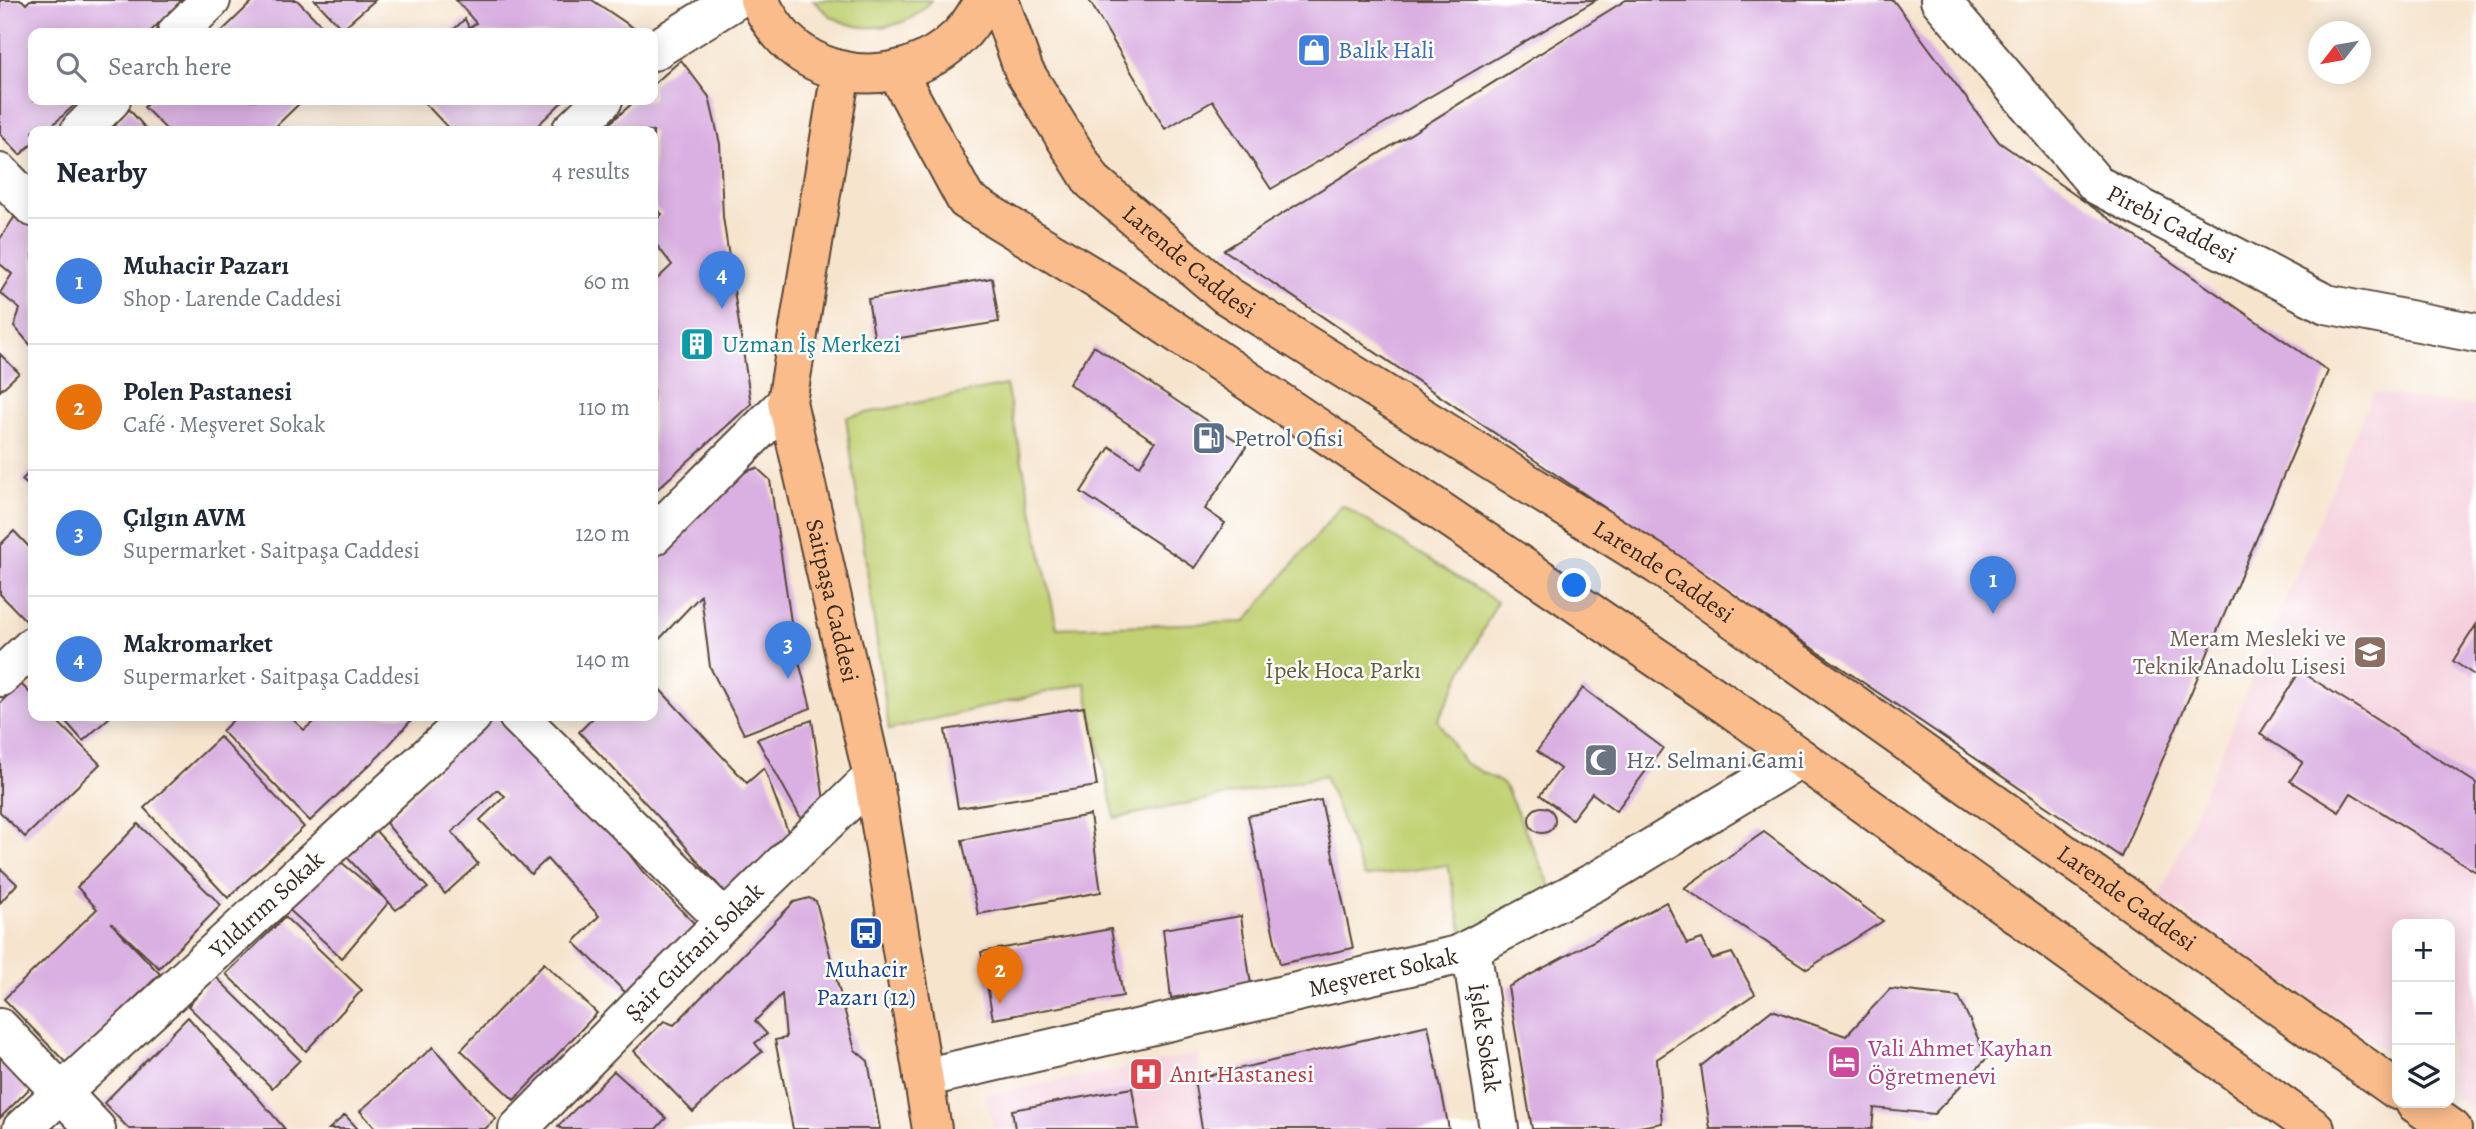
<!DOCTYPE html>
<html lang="en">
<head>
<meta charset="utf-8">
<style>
  body { margin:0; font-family:Alegreya,serif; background:#f6f6f7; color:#1f2937 }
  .controls { position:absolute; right:21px; bottom:21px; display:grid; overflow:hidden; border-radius:14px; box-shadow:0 4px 18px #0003 }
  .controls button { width:63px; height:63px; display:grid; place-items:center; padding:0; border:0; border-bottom:2px solid #e0e1e3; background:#fff; color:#1f2937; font:35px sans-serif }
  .compass { position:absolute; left:2308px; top:21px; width:63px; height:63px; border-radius:50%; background:#fff; box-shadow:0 4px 18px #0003; rotate:239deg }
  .you { position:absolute; left:1575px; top:586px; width:24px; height:24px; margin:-18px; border:5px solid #fff; border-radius:50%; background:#1a73e8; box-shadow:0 0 0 10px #1a73e833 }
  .badge { display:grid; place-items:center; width:46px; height:46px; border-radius:50%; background:#2563eb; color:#fff; font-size:23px; font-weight:700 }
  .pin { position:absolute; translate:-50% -58px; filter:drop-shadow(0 2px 4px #0008) }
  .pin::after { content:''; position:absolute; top:37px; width:24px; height:21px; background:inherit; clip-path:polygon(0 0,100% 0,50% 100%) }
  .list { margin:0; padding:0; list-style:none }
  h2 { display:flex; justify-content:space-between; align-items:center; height:91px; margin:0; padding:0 28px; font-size:30px }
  h2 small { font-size:23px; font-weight:400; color:#747a83 }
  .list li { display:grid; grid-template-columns:46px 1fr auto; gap:21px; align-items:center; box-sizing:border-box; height:126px; padding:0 28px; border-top:2px solid #e0e1e3 }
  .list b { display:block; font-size:26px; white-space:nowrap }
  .list p { margin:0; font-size:23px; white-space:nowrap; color:#747a83 }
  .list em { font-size:23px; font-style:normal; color:#747a83 }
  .icon { flex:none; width:38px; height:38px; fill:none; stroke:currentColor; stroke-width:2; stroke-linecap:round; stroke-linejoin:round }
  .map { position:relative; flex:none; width:2476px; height:1129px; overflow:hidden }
  .search { position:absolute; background:#fff; box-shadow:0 4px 18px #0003; left:28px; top:28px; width:630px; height:77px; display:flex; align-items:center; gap:18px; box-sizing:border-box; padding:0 24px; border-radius:14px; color:#747a83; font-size:26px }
  .panel { position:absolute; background:#fff; box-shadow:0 4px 18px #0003; left:28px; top:126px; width:630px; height:595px; border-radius:14px }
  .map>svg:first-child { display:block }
  .built { fill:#f5cfdb }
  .green { fill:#c1d173; stroke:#7e7e48; stroke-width:2 }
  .building { fill:#dab0e2 }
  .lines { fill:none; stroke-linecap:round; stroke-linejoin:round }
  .minor-casing { stroke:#574638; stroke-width:42 }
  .major-casing { stroke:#574638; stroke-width:42 }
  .minor { stroke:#fff; stroke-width:38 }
  .major { stroke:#fabc8b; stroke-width:38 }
  .labels { text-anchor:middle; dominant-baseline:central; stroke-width:5; stroke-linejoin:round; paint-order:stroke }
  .shop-label { font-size:24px; fill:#366cbe; stroke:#fff; text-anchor:start }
  .street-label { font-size:24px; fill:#3b2a1e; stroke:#fff }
  .culture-label { font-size:24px; fill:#0d838f; stroke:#fff; text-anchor:start }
  .service-label { font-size:24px; fill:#4e5e75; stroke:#fff; text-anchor:start }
  .education-label { font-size:24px; fill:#785e54; stroke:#fff; text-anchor:end }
  .park-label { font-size:24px; fill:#635c38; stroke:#fff }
  .worship-label { font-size:24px; fill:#5b616d; stroke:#fff; text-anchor:start }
  .transit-label { font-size:24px; fill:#164399; stroke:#fff }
  .hotel-label { font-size:24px; fill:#b23c85; stroke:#fff; text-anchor:start }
  .health-label { font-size:24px; fill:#be3a42; stroke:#fff; text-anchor:start }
</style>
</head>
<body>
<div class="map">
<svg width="2476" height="1129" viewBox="0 0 2476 1129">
  <rect width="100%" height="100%" fill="#fff"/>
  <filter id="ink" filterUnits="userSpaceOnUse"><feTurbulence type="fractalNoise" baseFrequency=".0143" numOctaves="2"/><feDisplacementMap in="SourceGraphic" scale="14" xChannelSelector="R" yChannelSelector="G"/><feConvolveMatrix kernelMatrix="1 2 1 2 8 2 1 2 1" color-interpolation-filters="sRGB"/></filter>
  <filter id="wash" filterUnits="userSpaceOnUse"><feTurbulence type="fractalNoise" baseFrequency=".00686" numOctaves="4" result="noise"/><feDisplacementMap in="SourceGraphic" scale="28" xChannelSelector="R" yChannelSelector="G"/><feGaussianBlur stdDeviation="1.57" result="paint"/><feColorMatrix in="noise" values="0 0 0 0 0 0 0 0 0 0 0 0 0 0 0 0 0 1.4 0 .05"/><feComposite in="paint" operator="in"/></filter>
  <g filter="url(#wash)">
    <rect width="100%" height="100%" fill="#f6e4cd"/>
    <path class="built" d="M2373 392 2476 407V1111L2450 1094V924H2397V1058L2160 897Z
      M1198 1054 1207 1129H994L985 1095Z"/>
    <path class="green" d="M813 0H931C910 30 864 34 834 18 826 14 819 6 813 0Z
      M1006 385 1057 628 1245 622 1342 505 1497 602 1438 720 1463 762 1504 784 1552 889 1463 935 1448 865 1364 877 1325 776 1115 818 1085 683 889 730 846 417Z"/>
    <g id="blocks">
      <path class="building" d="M0 0H22L26 4 30 0H182L149 33H33V100H80L46 131H33V143L20 155 0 134Z
        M254 0H297L329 33H220Z
        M315 0H375L342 29Z
        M456 0H592L635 29 631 33H450L465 19 469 28 476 23Z
        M1089 0H1596L1271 189 1213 101 1165 129Z
        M1626 0H1893L1999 142 2328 371 2121 857 1224 250Z
        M681 60 709 97 720 144 723 217 751 404 653 493V283L672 265 653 240V223L662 214 653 206V131H601L636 100H653V85Z
        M152 100H303L271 131H168L144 107Z
        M422 100H564L532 131H451Z
        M129 109 148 131H110Z
        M19 210 33 223V348L14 326 20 309 0 293 12 274 0 264V239Z
        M992 278 999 322 875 342 868 299Z
        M1094 346 1246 447 1205 509 1225 523 1195 568 1081 492 1110 447 1140 466 1155 442 1069 384Z
        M0 354 19 373 0 391Z
        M33 468V490L22 480Z
        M757 468 770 480 794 642 811 708 744 734 710 667 701 595 653 646V557L735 475Z
        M14 531 33 551V621L30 625 0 594V545Z
        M2476 625V676L2453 661Z
        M2300 671 2476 783V872L2351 793 2339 812 2290 781 2303 762 2260 734Z
        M653 682 747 783 764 768 790 837 725 893 680 840 579 732 595 716H653Z
        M20 683 33 696V716H52L100 764 25 837 0 812V703Z
        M1583 688 1663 748 1616 811 1592 793 1572 819 1540 795 1560 769 1537 751Z
        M1084 707 1097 786 958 808 945 730Z
        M61 716H111L83 741Z
        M237 716H289L304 730 320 716H415L380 755 310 821 222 731Z
        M488 716H502L593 807 643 872 696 925 627 994 574 942 599 916 547 859 531 874 480 820 505 796 497 790 452 832 478 864 445 894 386 823Z
        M812 720 826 814 803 822 757 739Z
        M220 737 304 827 228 898 144 808Z
        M1321 800 1353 948 1280 964 1248 816Z
        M1529 820a13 13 0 1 1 26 0a13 13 0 1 1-26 0Z
        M1090 815 1101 892 978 914 962 840Z
        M138 824 221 905 159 968 111 923 160 974 67 1064 4 999 97 909 77 887Z
        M375 830 428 888 396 910 346 856Z
        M1764 832 1883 921 1807 969 1684 888Z
        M335 857 389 902 342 958 283 904Z
        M0 868 17 884 0 903Z
        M809 898 816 901 855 1050 868 1061 880 1129H793L775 1040 786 1038 782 994 755 1021 767 1034 755 1043 762 1052 726 1080 693 1112 634 1051 664 1021 674 1025 794 902Z
        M1666 902 1687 944 1702 939 1712 959 1732 953 1755 994 1657 1059 1662 1123 1628 1129H1532L1508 987Z
        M1241 916 1251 985 1171 998 1163 929Z
        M285 917 362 990 306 1051 226 974Z
        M1111 929 1123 996 993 1019 981 952Z
        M544 963 597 1013 514 1100 461 1050Z
        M215 976 300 1060 272 1088 188 1006Z
        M1890 989 1959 997 1987 1058 1934 1114 1874 1108 1872 1129H1710L1701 1066 1772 1010 1846 1036Z
        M188 1017 285 1129H129L104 1103Z
        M1428 1025 1449 1129H1202L1194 1079Z
        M433 1047 496 1119 485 1129H376L360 1111Z
        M0 1050 33 1085 0 1118Z
        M614 1071 666 1118 656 1129H562L558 1126Z
        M1132 1088 1139 1129H1015L1012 1110Z
        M64 1109 81 1129H41Z
        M345 1115 358 1129H329Z"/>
    </g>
  </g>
  <g filter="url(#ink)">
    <use href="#blocks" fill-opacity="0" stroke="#574638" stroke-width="2"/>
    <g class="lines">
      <g class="minor-casing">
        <g id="minor">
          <path id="s1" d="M1940 0 2097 185 2326 304 2476 333"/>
          <path d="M177 33 211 0"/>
          <path d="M653 51 735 0"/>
          <path d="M80 131 111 100"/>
          <path d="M571 131 603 100"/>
          <path d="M0 173 33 207"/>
          <path d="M653 536 787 402"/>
          <path d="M0 677 33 646"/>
          <path d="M518 716 725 920"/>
          <path id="s2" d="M1471 948 1499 1129"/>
          <path d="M0 1028 96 1129"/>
          <path id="s3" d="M923 1078 1458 955 1602 878 1800 758"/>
          <path id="s4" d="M22 1129 472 716"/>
          <path id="s5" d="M518 1129 725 920 873 777"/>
        </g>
      </g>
      <g class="major-casing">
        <g id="major">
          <path d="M759 0C766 15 774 28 786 40 844 99 952 76 983 0"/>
          <path id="s6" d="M999 0 1024 71 1092 181 1226 295 1658 565 2397 1090"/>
          <path id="s7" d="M841 71 787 402 873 777 932 1129"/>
          <path d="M897 72 966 200 1111 288 1728 706 2315 1129"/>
          <path d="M2415 1103 2452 1129"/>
        </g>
      </g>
      <use href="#minor" class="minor"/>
      <use href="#major" class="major"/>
    </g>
  </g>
  <defs>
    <g id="shop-square" transform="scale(1.75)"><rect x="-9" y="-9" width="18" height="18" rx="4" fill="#3f7fe0" stroke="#fff"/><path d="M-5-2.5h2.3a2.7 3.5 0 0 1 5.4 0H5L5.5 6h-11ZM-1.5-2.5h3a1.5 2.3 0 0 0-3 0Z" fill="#fff"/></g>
    <g id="building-square" transform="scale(1.75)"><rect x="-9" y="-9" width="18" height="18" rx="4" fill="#0f9aa8" stroke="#fff"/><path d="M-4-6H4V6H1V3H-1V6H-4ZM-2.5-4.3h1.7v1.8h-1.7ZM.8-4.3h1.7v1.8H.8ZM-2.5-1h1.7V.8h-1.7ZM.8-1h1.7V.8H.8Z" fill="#fff"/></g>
    <g id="fuel-square" transform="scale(1.75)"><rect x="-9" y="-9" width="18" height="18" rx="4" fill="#5c6f8a" stroke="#fff"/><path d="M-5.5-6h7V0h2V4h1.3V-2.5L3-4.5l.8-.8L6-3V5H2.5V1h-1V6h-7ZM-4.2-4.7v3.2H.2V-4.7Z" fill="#fff"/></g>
    <g id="school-square" transform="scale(1.75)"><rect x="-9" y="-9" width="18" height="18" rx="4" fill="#8d6e63" stroke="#fff"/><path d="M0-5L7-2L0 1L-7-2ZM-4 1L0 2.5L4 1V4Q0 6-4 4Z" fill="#fff"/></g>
    <g id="mosque-square" transform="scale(1.75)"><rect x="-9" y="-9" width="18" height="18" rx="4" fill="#6b7280" stroke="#fff"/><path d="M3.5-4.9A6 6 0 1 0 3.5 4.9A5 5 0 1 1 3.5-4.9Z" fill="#fff"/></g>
    <g id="bus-square" transform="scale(1.75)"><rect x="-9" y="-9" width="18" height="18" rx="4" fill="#1a4fb4" stroke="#fff"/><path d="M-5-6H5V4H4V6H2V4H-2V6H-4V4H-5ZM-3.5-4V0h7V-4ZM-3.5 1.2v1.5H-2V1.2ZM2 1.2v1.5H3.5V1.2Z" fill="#fff"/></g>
    <g id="hotel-square" transform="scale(1.75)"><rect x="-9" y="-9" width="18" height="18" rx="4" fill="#d1479c" stroke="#fff"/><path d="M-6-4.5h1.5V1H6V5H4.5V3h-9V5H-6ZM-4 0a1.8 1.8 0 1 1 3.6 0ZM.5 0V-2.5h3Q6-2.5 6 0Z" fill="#fff"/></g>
    <g id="hospital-square" transform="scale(1.75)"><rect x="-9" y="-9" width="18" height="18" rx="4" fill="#e0444e" stroke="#fff"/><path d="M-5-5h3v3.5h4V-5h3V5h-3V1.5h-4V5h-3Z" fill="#fff"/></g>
  </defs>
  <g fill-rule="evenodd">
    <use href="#shop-square" x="1314" y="50"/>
    <use href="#building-square" x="697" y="344"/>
    <use href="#fuel-square" x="1209" y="438"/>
    <use href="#school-square" x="2370" y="652"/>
    <use href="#mosque-square" x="1601" y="760"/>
    <use href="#bus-square" x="866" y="933"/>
    <use href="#hotel-square" x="1844" y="1062"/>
    <use href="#hospital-square" x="1146" y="1074"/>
  </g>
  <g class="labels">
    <g class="shop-label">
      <text x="1338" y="50">Balık Hali</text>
    </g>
    <g class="street-label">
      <text stroke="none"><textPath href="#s1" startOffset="327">Pirebi Caddesi</textPath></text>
      <text stroke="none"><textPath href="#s6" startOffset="331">Larende Caddesi</textPath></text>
      <text stroke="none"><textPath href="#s6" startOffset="898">Larende Caddesi</textPath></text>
      <text stroke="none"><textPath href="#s7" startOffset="539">Saitpaşa Caddesi</textPath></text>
      <text stroke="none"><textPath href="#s6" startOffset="1465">Larende Caddesi</textPath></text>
      <text stroke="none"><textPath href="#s4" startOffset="332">Yıldırım Sokak</textPath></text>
      <text stroke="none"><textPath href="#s5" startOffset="250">Şair Gufrani Sokak</textPath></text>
      <text stroke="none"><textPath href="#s3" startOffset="472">Meşveret Sokak</textPath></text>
      <text stroke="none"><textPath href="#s2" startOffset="91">İşlek Sokak</textPath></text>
    </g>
    <g class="culture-label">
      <text x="722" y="344">Uzman İş Merkezi</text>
    </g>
    <g class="service-label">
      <text x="1234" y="438">Petrol Ofisi</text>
    </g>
    <g class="education-label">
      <text x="2346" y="638">Meram Mesleki ve<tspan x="2346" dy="28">Teknik Anadolu Lisesi</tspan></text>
    </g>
    <g class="park-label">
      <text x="1343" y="670">İpek Hoca Parkı</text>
    </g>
    <g class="worship-label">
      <text x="1626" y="760">Hz. Selmani Cami</text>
    </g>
    <g class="transit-label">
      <text x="866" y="969">Muhacir<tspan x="866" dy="28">Pazarı (12)</tspan></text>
    </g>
    <g class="hotel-label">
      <text x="1868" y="1048">Vali Ahmet Kayhan<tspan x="1868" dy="28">Öğretmenevi</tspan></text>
    </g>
    <g class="health-label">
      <text x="1170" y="1074">Anıt Hastanesi</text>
    </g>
  </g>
</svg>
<div class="controls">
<button>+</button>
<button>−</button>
<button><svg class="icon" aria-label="layers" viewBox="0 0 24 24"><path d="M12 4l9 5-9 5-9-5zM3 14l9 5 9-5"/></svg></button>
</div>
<svg class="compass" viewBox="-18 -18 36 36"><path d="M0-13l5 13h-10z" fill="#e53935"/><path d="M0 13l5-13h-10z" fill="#747a83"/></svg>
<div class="you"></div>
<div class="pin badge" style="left:1993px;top:614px;background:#3f7fe0">1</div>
<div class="pin badge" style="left:1000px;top:1004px;background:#e8710a">2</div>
<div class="pin badge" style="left:788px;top:679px;background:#3f7fe0">3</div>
<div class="pin badge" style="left:722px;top:309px;background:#3f7fe0">4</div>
<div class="search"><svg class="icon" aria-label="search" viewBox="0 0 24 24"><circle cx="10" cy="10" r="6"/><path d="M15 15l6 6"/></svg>Search here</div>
<section class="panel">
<h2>Nearby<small>4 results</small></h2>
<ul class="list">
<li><span class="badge" style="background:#3f7fe0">1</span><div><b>Muhacir Pazarı</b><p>Shop · Larende Caddesi</p></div><em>60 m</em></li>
<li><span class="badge" style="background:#e8710a">2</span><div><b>Polen Pastanesi</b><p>Café · Meşveret Sokak</p></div><em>110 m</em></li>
<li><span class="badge" style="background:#3f7fe0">3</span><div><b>Çılgın AVM</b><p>Supermarket · Saitpaşa Caddesi</p></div><em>120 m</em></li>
<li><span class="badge" style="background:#3f7fe0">4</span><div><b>Makromarket</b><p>Supermarket · Saitpaşa Caddesi</p></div><em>140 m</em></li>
</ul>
</section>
</div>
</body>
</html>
